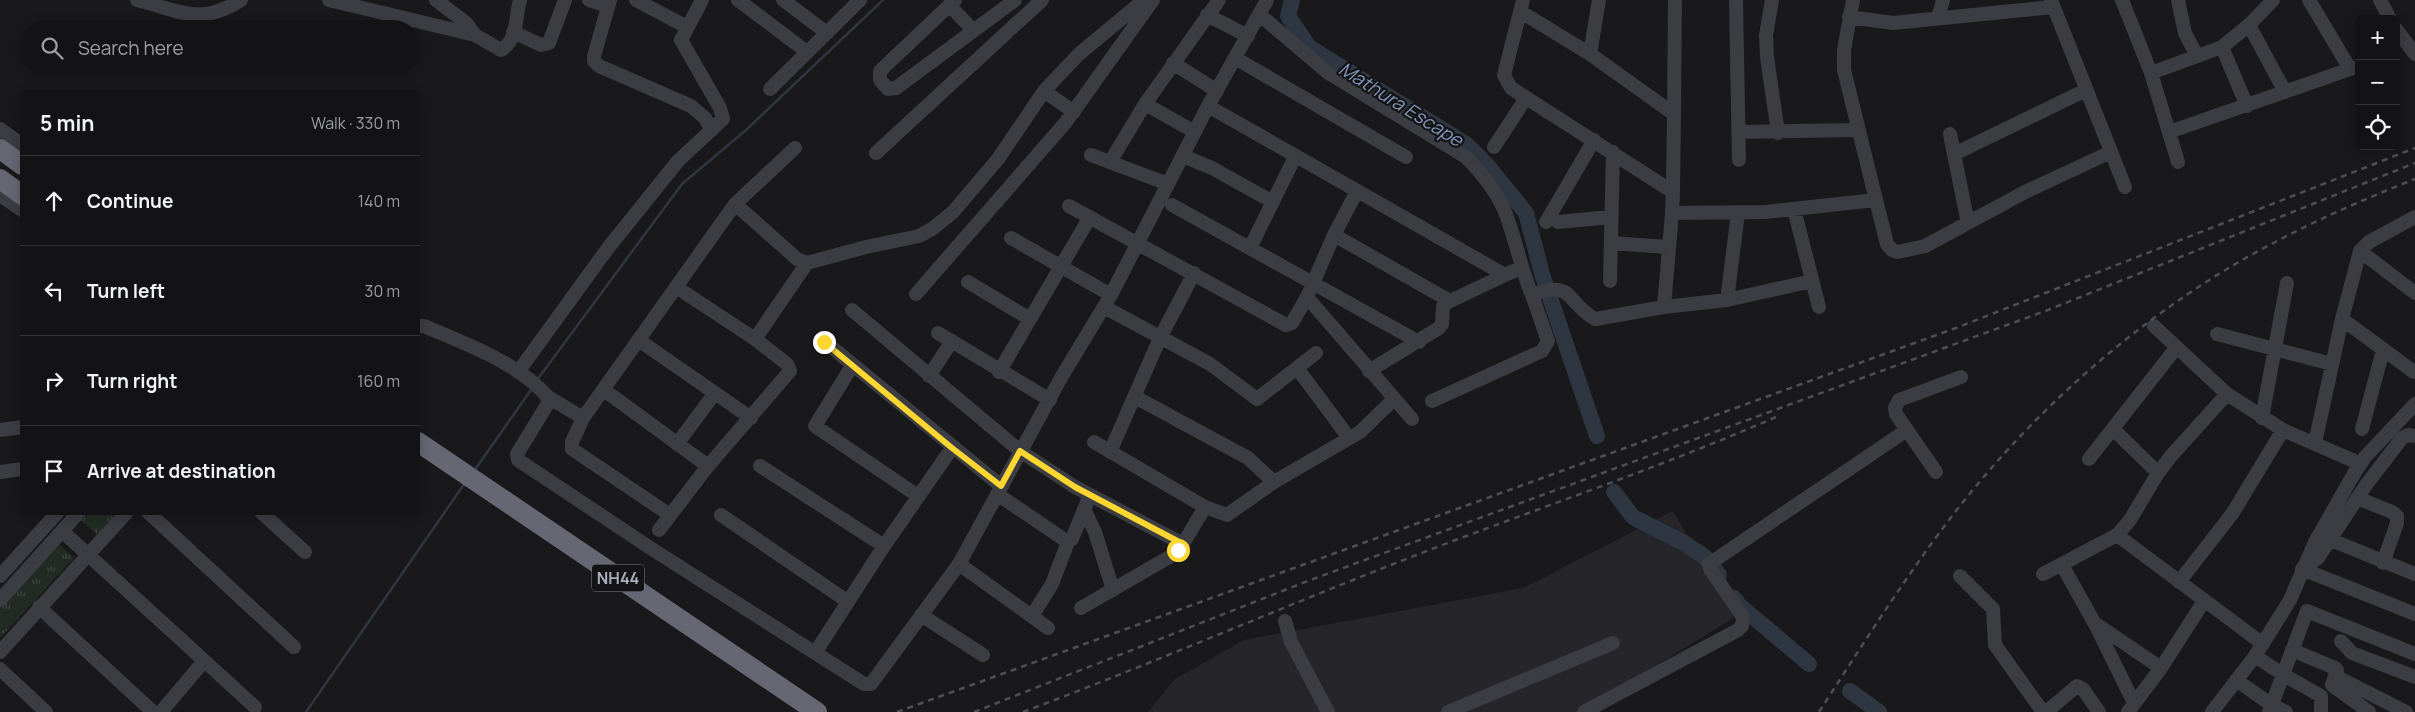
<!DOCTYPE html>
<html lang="en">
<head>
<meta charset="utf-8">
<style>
  body { margin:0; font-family:Manrope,sans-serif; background:#202022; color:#f1f3f6 }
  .controls { position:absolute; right:15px; top:15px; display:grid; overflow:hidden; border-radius:8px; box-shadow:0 2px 12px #0003 }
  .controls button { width:45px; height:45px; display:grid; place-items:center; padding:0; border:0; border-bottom:1px solid #323234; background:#131315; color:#f1f3f6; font:25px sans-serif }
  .stop { position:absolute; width:15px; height:15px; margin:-11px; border:4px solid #fcd631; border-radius:50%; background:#fff }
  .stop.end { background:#fcd631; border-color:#fff; box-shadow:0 1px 5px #0008 }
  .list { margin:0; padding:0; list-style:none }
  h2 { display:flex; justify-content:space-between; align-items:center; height:65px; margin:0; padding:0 20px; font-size:21px }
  h2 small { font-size:16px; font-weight:400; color:#9d9ea0 }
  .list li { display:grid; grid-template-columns:32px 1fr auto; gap:15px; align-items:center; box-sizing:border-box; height:90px; padding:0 20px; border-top:1px solid #323234 }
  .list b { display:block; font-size:19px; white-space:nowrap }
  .list em { font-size:16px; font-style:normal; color:#9d9ea0 }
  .icon { flex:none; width:28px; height:28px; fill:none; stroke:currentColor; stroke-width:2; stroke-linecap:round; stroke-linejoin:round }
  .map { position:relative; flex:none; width:2415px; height:712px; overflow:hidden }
  .search { position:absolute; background:#131315; box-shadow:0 2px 12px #0003; left:20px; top:20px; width:400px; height:55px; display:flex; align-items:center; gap:12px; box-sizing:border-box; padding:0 18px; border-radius:28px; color:#9d9ea0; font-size:19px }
  .panel { position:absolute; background:#131315; box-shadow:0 2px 12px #0003; left:20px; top:90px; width:400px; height:425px; border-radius:8px }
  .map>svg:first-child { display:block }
  .built { fill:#262529 }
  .park { fill:url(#park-tufts) }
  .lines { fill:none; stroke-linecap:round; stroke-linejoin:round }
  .stream { stroke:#2e3641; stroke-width:2.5 }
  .river { stroke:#2e3641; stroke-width:16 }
  .minor { stroke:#3c3c43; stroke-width:14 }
  .highway { stroke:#666772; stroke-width:20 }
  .rail { stroke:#4d4e56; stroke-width:2.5; stroke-dasharray:6 5; stroke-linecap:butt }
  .route { stroke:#fcd631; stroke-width:6 }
  .labels { text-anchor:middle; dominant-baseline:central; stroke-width:4.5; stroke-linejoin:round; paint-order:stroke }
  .shield { fill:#141417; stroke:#7e7f8a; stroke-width:1 }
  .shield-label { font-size:16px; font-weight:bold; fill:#abadbc }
  .water-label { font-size:19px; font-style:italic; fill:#8196b8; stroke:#141417 }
</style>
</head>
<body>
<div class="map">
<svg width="2415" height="712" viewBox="0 0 2415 712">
  <defs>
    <pattern id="park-tufts" width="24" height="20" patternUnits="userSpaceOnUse" patternTransform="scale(1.25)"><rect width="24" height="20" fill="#212a23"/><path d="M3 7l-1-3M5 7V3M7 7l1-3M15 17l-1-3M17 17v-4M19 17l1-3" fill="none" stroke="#3f4641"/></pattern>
  </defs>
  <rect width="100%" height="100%" fill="#19191c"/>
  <path class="built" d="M1673 511 1735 617 1580 712H1148L1175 679 1244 640 1523 588Z"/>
  <path class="park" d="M85 513H117L97 534 79 519Z
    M58 543 74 558 0 638V606Z"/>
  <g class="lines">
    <path class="stream" d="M537 380 682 184 746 130 883 0
      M474 471 533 387
      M306 712 465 483"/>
    <path class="river" d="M1292 0 1288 16 1309 47 1466 144 1487 165 1526 213 1542 274 1597 436
      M1614 492 1633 517 1684 543 1705 557 1719 575
      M1734 598 1739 605 1809 664
      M1850 691 1879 712"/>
    <path class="minor" d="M137 0C180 11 200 26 241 0
      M329 0 475 35 501 50C519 39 515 15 520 0
      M436 0 466 23 475 35
      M589 0 608 6
      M610 0 594 56V61L599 66 691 106 705 118 712 130
      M636 0 687 27
      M738 0 807 52
      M783 0 827 33
      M955 0 880 71V80L888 89 896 88 1015 0
      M1523 0 1504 75 1511 88 1673 192 1672 213 1765 212 1876 200 1844 70V50L1853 0
      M1736 0 1739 160
      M1772 0 1766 35 1767 57 1778 133
      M2051 0 2125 187
      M2122 0 2151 73 2178 162
      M2178 0 2185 33 2197 56
      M2309 0 2350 69
      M2380 0 2390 19
      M949 5 973 30
      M1521 12 1590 54 1674 114 1673 192
      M1207 15 1248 36
      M1260 15 1327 72 1466 157C1481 172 1494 188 1503 207 1515 235 1520 267 1532 295 1574 279 1565 302 1595 319L1664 307 1672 213
      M1849 17 1893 23 2053 7
      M1938 18 1943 0
      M2249 25 2285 92
      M2396 29 2415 54
      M513 32 541 45 549 43 565 0
      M2222 47 2247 106
      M1590 54 1599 0
      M1235 58 1406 157
      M1173 63 1217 91
      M2151 73 2222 47 2249 25 2273 0
      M770 89 860 0
      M1044 91 1074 112
      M1145 104 1195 132
      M1208 106 1505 275 1521 268
      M1674 114 1675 0
      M0 129 22 145
      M1739 132 1858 130
      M2169 132 2359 66
      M1950 134 1968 223
      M1494 147 1526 98
      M876 153 1042 0
      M1954 154 2086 90
      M1091 155 1168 184
      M1183 156 1212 168 1273 202
      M1110 162 1145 104 1219 0
      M0 195 22 210
      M1876 200 1887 244 1892 250 1898 252 1925 246 2027 191 2111 152
      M735 204 797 259 807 263 866 247 919 236 932 229 953 212 998 159 1044 91 1079 54 1144 0
      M1172 205 1419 342
      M1069 206 1286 325 1292 323 1307 297 1334 235 1357 191
      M1794 209 1819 307
      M1546 222 1594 140
      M1558 222 1611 217
      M1334 235 1450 301
      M1011 238 1111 295
      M1611 243 1668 247
      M1250 248 1295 157
      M2360 251 2415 293
      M1610 281 1613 152
      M968 282 1030 319
      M916 294 1066 122 1153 0
      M1307 297 1412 419
      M1727 300 1812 281
      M1104 307 1210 364 1257 399 1316 353
      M1664 307 1727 300 1738 213
      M852 310 1020 451 1075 487 1183 544 1205 507
      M2342 319 2414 372
      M418 326H424C466 344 517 362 548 397L547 405 517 454 518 460 655 551 864 684H871L959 564 1062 376 1111 295 1208 106 1267 0
      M2154 326 2227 394 2283 430 2352 460
      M938 333 1050 400
      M2217 334 2332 364
      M755 339 807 263
      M640 341 751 418
      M824 341 1001 486
      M852 366 815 426 918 496
      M1297 368 1349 438
      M1369 371 1439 328 1442 324 1443 306 1446 303 1505 275
      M518 372 608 248 678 161 723 119 720 108 681 40 702 0
      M999 372 1090 217
      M929 376 952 341
      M604 390 708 466
      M548 397 583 418
      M1135 397 1248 458 1274 482
      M1432 401 1542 351 1548 341 1532 295
      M2262 418 2287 283
      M2113 429 2158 473
      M2362 429 2383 350
      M0 430 22 427
      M1094 442 1205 507 1227 515 1274 482 1360 432 1394 399
      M2315 443 2342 319 2360 251 2369 242 2415 217
      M677 444 715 393
      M1110 452 1160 338 1194 273
      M2089 459 2176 348
      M760 466 884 546
      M0 472 22 469
      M1936 472 1896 414 1895 408 1899 400 1961 377
      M997 494 1068 542 1072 539 1090 495
      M2357 498 2392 512 2397 516V523L2383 563
      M1084 509 1095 532 1113 590
      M148 512 294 647
      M261 512 305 552
      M670 515 572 449V442L583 418 735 204 795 148
      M721 515 847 601
      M659 530 708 466 790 371 787 364 755 339 676 287
      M62 531 255 707
      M2117 535 2263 644
      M2331 540 2415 574
      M959 564 1048 628
      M2062 565 2095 624 2134 703
      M2303 568 2318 558 2366 485 2402 438 2408 435 2415 436
      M2302 569 2415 614
      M2043 574 2117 535 2130 520 2158 473 2171 456 2227 394
      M0 576 58 512
      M1960 576 1993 609 1995 645 2043 712
      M2179 582 2232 514 2283 430
      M0 600 79 512
      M39 607 153 712
      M1081 608 1171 556 1183 544
      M921 615 983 655
      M1032 616 1052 584 1068 542
      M1285 621 1291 642 1328 712
      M2096 624 2161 668
      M2341 641 2352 653 2415 677
      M2292 650 2335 668 2337 670 2332 685 2369 712
      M0 652 127 512
      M815 653 884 546 952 448
      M2255 656 2284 675 2321 696V712
      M0 669 46 712
      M2335 676 2406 712
      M2236 680 2272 705 2286 712
      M161 712 204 661
      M1448 712 1613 643
      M1584 712 1738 630 1742 626 1743 617 1710 569 1709 564 1907 430
      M2046 712 2077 686 2083 689 2099 712
      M2128 712 2161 668 2204 601
      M2212 712 2255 656 2290 600 2315 542 2355 472 2365 457 2415 404
      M2269 712 2307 611 2415 654"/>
    <path class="highway" d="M0 149 22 165
      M0 179 22 195
      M418 442 817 712"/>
    <path class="rail" d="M897 712 1956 328 2415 148
      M974 712 1313 579 2048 310 2415 163
      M1023 712C1156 662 1287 605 1419 554 1538 508 1659 468 1776 417
      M1819 712C1865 641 1910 569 1963 502 2039 407 2132 325 2237 263 2294 230 2354 203 2415 179"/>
  </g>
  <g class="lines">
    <path class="route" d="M824 342 952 448 1001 486 1020 451 1075 487 1183 544 1178 550"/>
  </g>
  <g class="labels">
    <rect class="shield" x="592" y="564.5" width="52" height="27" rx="4"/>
    <g class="shield-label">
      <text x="618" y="578">NH44</text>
    </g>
    <g class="water-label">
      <text transform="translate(1401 104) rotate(32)">Mathura Escape</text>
    </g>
  </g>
</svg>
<div class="controls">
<button>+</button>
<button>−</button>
<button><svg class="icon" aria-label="locate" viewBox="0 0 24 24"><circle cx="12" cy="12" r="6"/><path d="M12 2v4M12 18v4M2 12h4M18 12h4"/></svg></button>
</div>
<div class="stop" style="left:1178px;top:550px"></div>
<div class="stop end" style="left:824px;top:342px"></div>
<div class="search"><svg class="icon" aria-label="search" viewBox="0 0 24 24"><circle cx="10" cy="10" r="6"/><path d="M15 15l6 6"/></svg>Search here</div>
<section class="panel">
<h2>5 min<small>Walk · 330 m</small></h2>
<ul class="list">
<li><svg class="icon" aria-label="ahead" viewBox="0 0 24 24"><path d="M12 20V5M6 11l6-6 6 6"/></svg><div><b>Continue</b></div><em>140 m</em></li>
<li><svg class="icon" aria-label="left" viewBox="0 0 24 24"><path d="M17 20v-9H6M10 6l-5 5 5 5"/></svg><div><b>Turn left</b></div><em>30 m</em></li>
<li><svg class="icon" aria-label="right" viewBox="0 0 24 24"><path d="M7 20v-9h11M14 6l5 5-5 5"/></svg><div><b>Turn right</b></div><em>160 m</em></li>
<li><svg class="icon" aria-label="arrive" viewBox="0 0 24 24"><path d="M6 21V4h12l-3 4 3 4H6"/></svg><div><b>Arrive at destination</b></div></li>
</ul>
</section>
</div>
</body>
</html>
